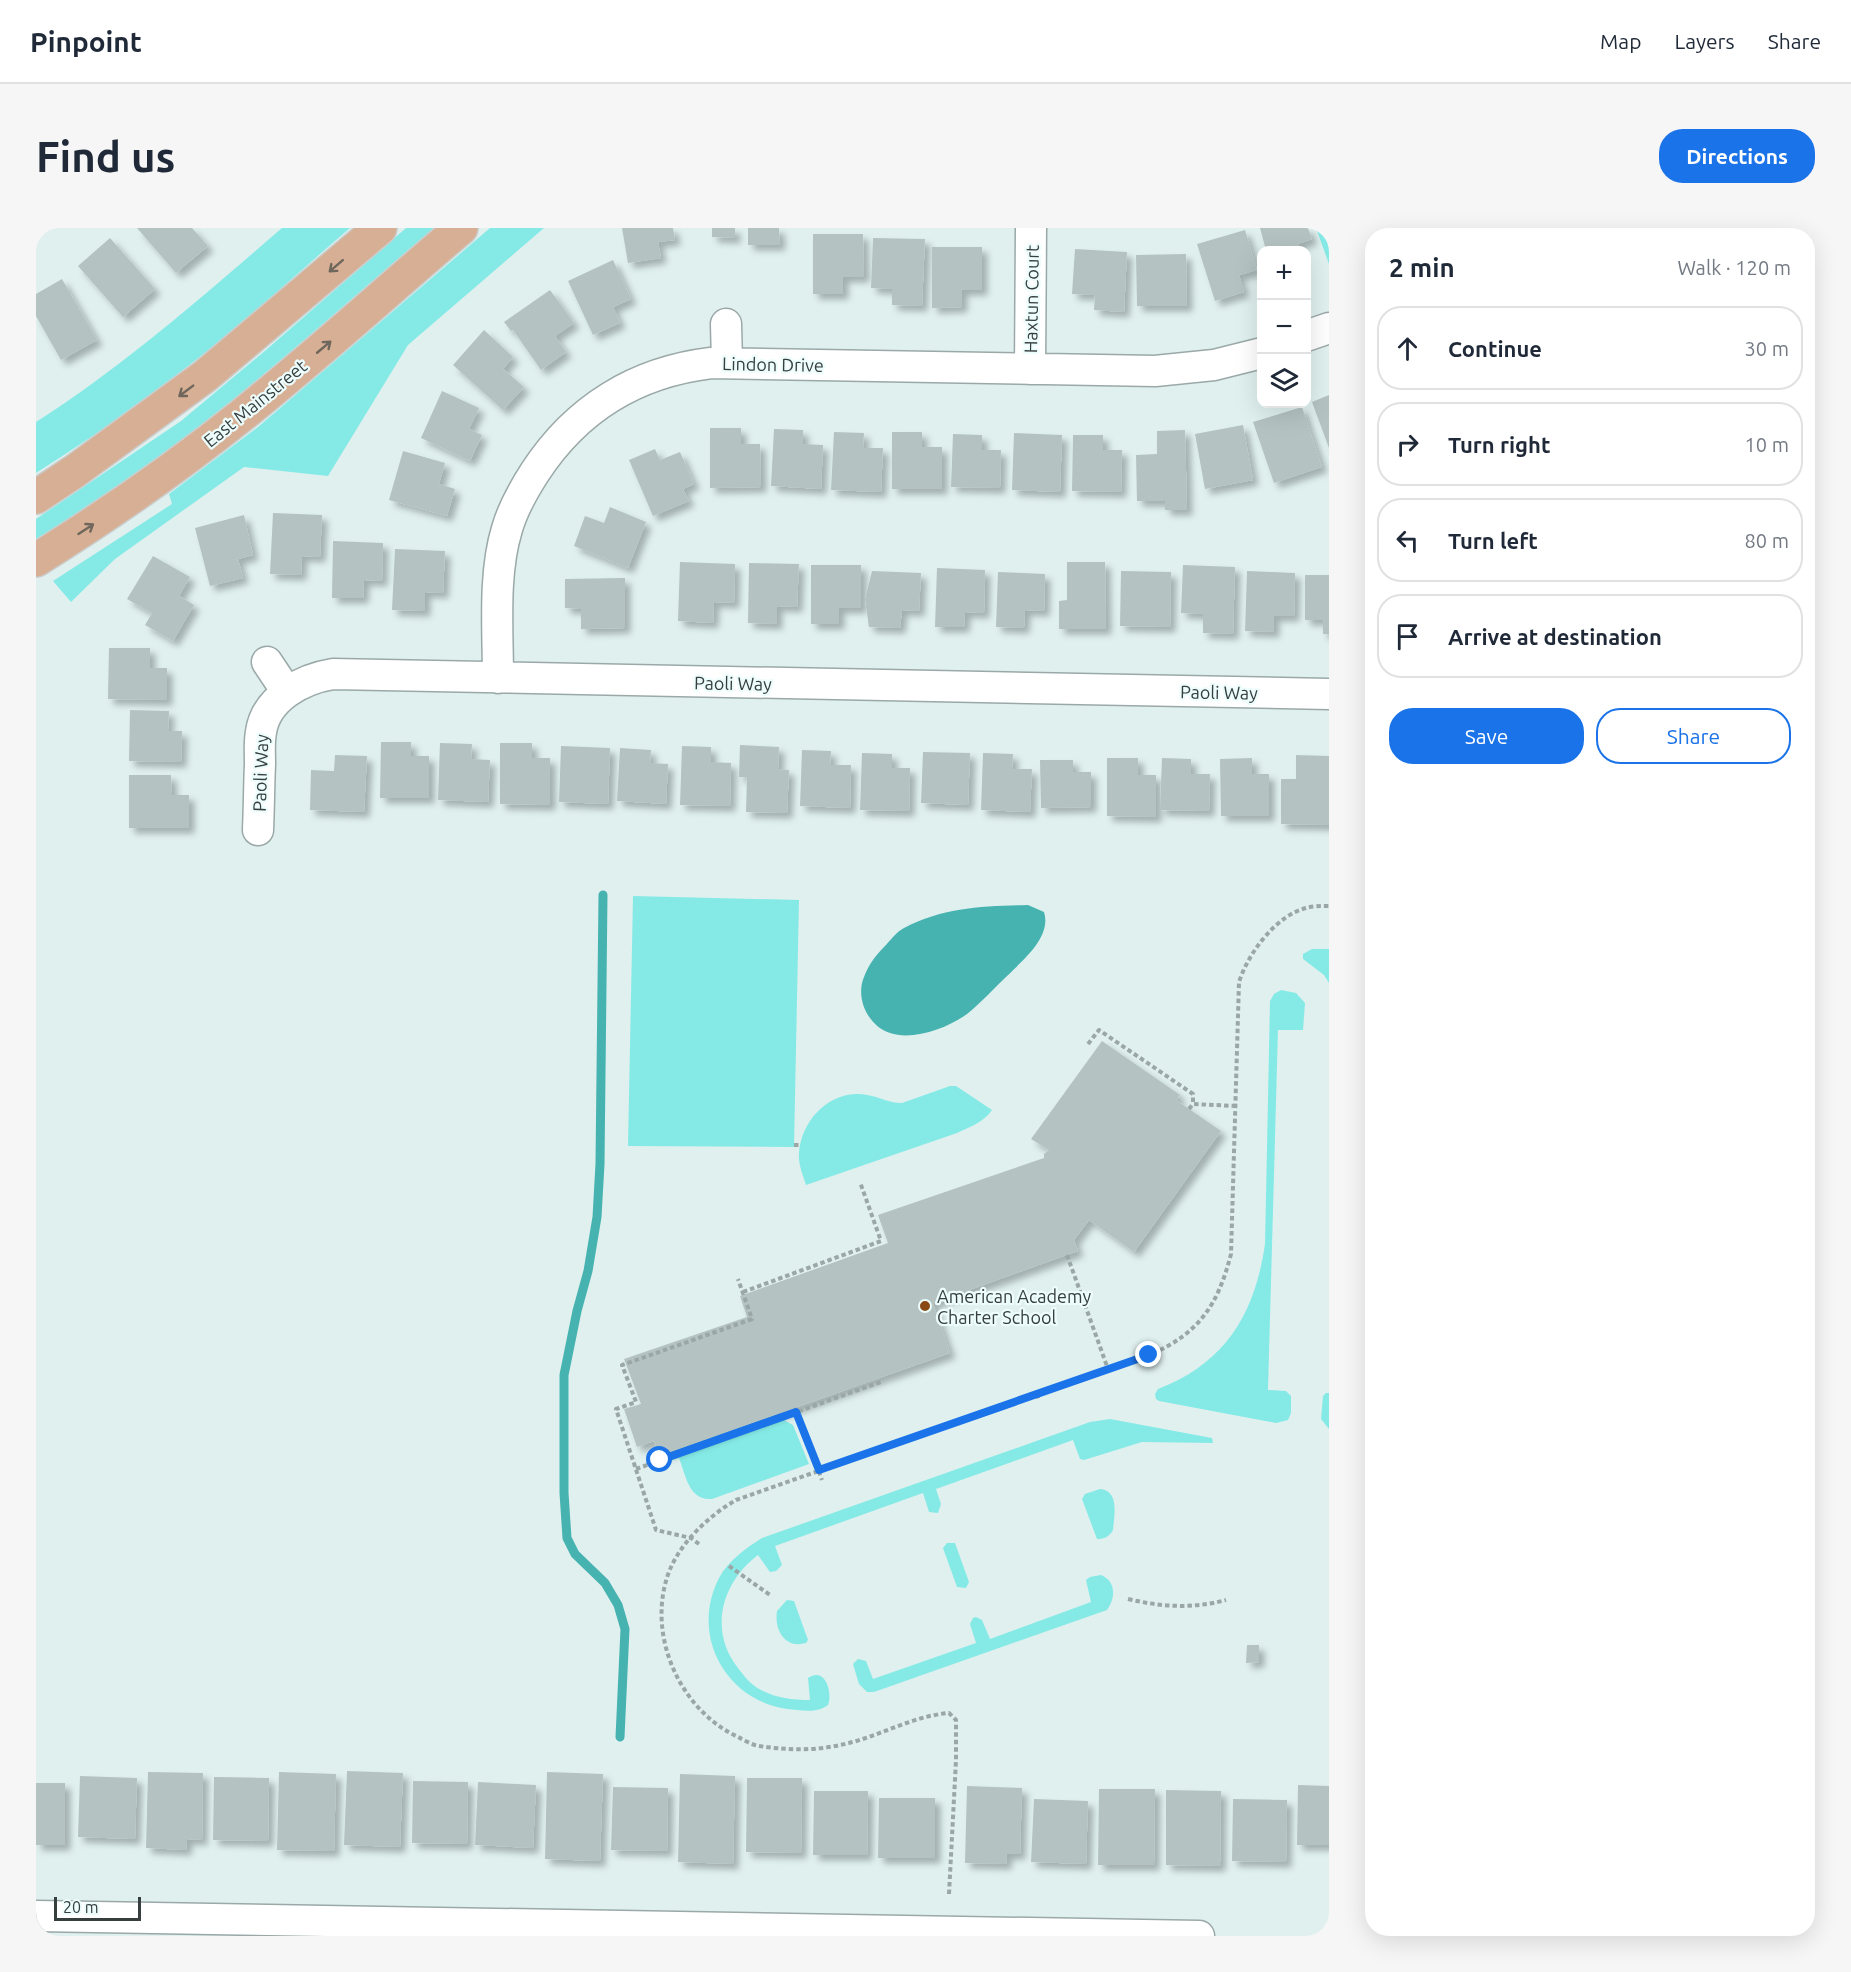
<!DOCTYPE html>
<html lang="en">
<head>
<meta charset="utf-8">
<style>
  body { margin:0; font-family:Ubuntu,sans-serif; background:#f6f6f7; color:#1f2937 }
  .controls { position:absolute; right:18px; top:18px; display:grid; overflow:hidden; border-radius:12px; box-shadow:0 6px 24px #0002 }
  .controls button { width:54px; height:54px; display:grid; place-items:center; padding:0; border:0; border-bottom:2px solid #e0e1e3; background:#fff; color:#1f2937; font:30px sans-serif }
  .scale { position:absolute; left:18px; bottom:15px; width:87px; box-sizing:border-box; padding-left:6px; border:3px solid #373e3e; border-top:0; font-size:16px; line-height:21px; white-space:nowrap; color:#373e3e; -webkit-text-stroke:4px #ecfdfc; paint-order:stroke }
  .stop { position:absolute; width:18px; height:18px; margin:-14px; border:4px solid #1a73e8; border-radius:50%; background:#fff }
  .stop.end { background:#1a73e8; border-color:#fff; box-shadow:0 2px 6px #0008 }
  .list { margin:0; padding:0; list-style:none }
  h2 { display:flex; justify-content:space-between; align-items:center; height:78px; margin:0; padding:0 24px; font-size:26px }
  h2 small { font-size:20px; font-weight:400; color:#747a83 }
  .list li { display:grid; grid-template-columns:39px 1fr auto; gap:18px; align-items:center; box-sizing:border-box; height:84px; margin:0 12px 12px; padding:0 12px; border:2px solid #e0e1e3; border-radius:24px }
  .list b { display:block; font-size:22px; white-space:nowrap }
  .list em { font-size:20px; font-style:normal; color:#747a83 }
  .actions { display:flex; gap:12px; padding:18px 24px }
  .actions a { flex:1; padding:14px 0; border:2px solid #1a73e8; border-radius:24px; text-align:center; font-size:21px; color:#1a73e8 }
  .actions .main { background:#1a73e8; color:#fff }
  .icon { flex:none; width:33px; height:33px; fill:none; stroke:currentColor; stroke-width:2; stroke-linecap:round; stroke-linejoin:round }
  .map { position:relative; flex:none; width:1293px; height:1708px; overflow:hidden; border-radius:24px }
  header { display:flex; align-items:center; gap:36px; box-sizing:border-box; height:84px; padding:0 30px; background:#fff; border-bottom:2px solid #e0e1e3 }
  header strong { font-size:28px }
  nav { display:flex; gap:33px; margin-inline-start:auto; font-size:21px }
  .intro { display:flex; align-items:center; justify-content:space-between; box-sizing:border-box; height:144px; padding:0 36px }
  h1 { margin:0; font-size:42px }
  .button { padding:15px 27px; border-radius:24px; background:#1a73e8; color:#fff; font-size:21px; font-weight:700 }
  main { display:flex; gap:36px; padding:0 36px }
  aside { flex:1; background:#fff; border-radius:24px; box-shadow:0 6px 24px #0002 }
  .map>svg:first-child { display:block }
  .green { fill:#85eae6 }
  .water { fill:#47b3b0 }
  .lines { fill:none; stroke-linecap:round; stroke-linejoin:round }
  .stream { stroke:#47b3b0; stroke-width:9 }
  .building { fill:#b4c3c2; filter:url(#shadow) }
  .minor-casing { stroke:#9aa9a8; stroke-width:33 }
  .major-casing { stroke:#cbcdcd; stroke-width:36 }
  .path { stroke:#9ba7a7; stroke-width:4; stroke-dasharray:4.5 3; stroke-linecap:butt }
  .minor { stroke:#fff; stroke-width:30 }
  .major { stroke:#d6af94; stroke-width:33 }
  .oneway { stroke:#6f665c }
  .route { stroke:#1a73e8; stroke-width:8 }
  .poi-dot { fill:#8a4914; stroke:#ecfdfc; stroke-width:2 }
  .labels { text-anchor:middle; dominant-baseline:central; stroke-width:4.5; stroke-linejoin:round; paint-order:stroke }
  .street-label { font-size:18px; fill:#373e3e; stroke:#ecfdfc }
  .poi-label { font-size:18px; fill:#373e3e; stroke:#ecfdfc; text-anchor:start }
</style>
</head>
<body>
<header>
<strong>Pinpoint</strong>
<nav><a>Map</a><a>Layers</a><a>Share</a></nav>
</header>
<div class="intro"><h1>Find us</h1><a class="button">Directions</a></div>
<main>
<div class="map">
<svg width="1293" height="1708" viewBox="0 0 1293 1708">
  <defs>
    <filter id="shadow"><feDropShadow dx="5.5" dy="5.5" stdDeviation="3" flood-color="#0004"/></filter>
  </defs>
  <rect width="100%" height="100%" fill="#dff0ef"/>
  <path class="green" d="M246 0H314C280 29 247 59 214 88 146 145 75 198 0 245V194C88 138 167 68 246 0Z
    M370 0H398C270 109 146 226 0 311V291L145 193 230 122Z
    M454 0H508L372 117 292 248 208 239 79 331 35 374 17 353 136 276 133 266 222 199Z
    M1280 0H1293V36Z
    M597 668 763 672 758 919 592 918Z
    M1276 721H1293V755L1288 747 1267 731V726Z
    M1245 762 1260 765 1269 775 1267 802H1242L1232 1162 1250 1163 1255 1168V1185L1252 1192 1240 1195 1123 1173 1120 1171 1119 1166 1122 1161C1190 1135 1219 1085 1229 1016L1234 773 1238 766Z
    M914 858H920L956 882C948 894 934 899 921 905L770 957C767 947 762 936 763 925 765 895 789 867 820 866 837 865 850 875 866 875Z
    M1290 1165H1293V1201L1285 1191 1287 1168Z
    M745 1185 748 1192 757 1197 773 1236 676 1271C653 1273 650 1248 643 1230L625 1236 623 1228Z
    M1074 1191 1176 1210 1177 1215 1106 1214 1048 1232 1044 1231 1037 1212 900 1261 905 1276 902 1285 893 1284 887 1265 739 1318 746 1337 740 1343 734 1344 722 1327C686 1354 672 1402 702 1440 708 1448 715 1457 725 1462 740 1470 756 1472 774 1472L772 1450C789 1438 797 1464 792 1477 783 1484 772 1483 761 1482 694 1479 652 1411 683 1350 692 1333 710 1320 726 1310L1054 1194Z
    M1064 1261C1084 1263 1078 1288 1077 1302 1073 1309 1068 1311 1061 1311L1046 1271 1049 1266Z
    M911 1315H919L933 1354 930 1360 921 1359 907 1320Z
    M1065 1347C1080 1353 1080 1370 1071 1382L838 1464H831L823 1456 817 1436 822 1431 830 1433 837 1451 940 1415 934 1396 937 1390 940 1389 946 1392 954 1411 1055 1374 1050 1352 1054 1349Z
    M751 1372 758 1373 772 1412 770 1415C749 1421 738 1402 741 1383Z"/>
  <path class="water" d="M992 677 1008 684C1016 709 986 733 971 748 958 760 945 775 931 786 912 800 877 813 854 805 832 798 819 770 828 749 832 738 839 728 848 719 854 713 860 704 868 700 908 679 948 678 992 677Z"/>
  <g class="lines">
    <path class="stream" d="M567 667 564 936 561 989 552 1043 541 1083 528 1147V1265L531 1310 539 1326 569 1355 582 1377 589 1401 584 1509"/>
  </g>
  <path class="building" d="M101 0H156L172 18 140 45Z
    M586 0H637L639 12 622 14 625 30 592 35Z
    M676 0H699V10L676 9Z
    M712 0H743L744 17H712Z
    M1224 0H1272L1276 11 1262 16 1264 22H1230Z
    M1209 2 1221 42 1203 47 1208 64 1179 73 1161 16Z
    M777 6H827L828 49H807V66H777Z
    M74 10 119 61 87 89 42 38Z
    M837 10 889 11 886 78 856 77V61L835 60Z
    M896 19H946V62H926V79L896 80Z
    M1039 21 1091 24 1088 84 1058 82 1059 67 1036 66Z
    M1150 26 1151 78H1101L1100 27Z
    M577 32 595 71 577 79 584 95 557 107 532 53Z
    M26 51 61 112 25 132 0 88V66Z
    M514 62 538 95 519 108 530 124 505 142 477 102 475 103 468 94Z
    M448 102 477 129 467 141 488 159 467 182 417 137Z
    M406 163 443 180 433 201 446 207 434 233 385 210Z
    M1293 167V220L1276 174Z
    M1266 179 1286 239 1238 255 1217 194Z
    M1207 197 1217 252 1169 261 1159 206Z
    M674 200H705V216H724L725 259 674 260Z
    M738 201 767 202V216L787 217 785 261 735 258Z
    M1149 202 1151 282H1129V273H1101L1100 227 1121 226V203Z
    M798 204 828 205 827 220H847L845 264 795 262Z
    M856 204H886V219H906V261H856Z
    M978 205 1026 207 1024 264 976 262Z
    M917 206 946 207V222H965L964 260 915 259Z
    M1037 207H1067V222H1086L1085 264 1036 263Z
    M619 221 624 232 644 224 658 256 647 261 653 273 617 288 593 232Z
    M367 223 409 235 403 256 419 261 411 288 353 272Z
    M574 279 610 294 592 340 538 318 549 288 568 295Z
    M237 285 286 287 284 329 266 328 265 347 234 346Z
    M208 287 217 327 202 331 207 350 174 358 159 300Z
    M297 313 347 315 346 353 328 352 327 370H296Z
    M359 321 409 323 407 365 389 364V383L356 382Z
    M117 328 154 349 143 368 158 377 137 413 109 397 116 385 91 371Z
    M644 334 699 336 698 375 678 374 677 395 642 393Z
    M1031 334H1069L1070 401H1023V373L1031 372Z
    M713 335 763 336 761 379 741 378V396L712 395Z
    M775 337H825V380H803V396H775Z
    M1147 337 1199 339 1197 406 1167 405V386L1145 385Z
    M901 340 949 342 948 385 929 384 928 399H899Z
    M836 343 885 345 883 383 866 382 864 400 833 399 829 371Z
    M1085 343 1135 344 1134 399 1084 398Z
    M1211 343 1259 345 1258 388H1238V404L1209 403Z
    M962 344 1009 346 1008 383 989 382 988 400 960 399Z
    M1269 347H1293V406H1287V392H1269Z
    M589 350V400L545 401V381L529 380V351Z
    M73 420H114V440H131V472L72 471Z
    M94 482 133 483 132 503H146L145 534 93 533Z
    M345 514H375V528H393V570H344Z
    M404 515 436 516 435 531 454 532 452 574 402 572Z
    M464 515H496V530H514V577L464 576Z
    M704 517 743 519 742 541 753 542 751 585 710 584 711 549H703Z
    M525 518 574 520 572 576 523 574Z
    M646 518 675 519V534L695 535 694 578 644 577Z
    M584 520 615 522 614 535 632 536 630 576 581 573Z
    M766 522 795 523 794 537H815L814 580 764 578Z
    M887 524 934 525 932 577 885 575Z
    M826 525 856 526V540H874L873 583 824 582Z
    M947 525 977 526 976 541H996L994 584 945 582Z
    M299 527 331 528 328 584 274 582 275 542 298 543Z
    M1260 527 1293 528V597L1245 596V551H1260Z
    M1071 530H1102V547H1120V589L1071 588Z
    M1126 530 1155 531V546H1174L1173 583 1124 582Z
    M1216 530V546H1233V588H1185L1184 531Z
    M1004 532H1037V544H1055V579L1005 580Z
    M93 547H135L136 567H153V600H93Z
    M1066 813 1144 867 1140 872 1185 903 1098 1024 1053 992 1038 1012 1042 1023 897 1075 914 1125 623 1228 618 1213 601 1219 588 1181 605 1176 588 1131 711 1089 704 1068 852 1015 842 987 1008 930V926L1013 922 995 911Z
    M1211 1417H1223V1434L1210 1435Z
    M311 1543 367 1545 364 1619 308 1617Z
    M112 1544 167 1545 166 1612 151 1611 150 1622 110 1620Z
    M243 1544 300 1546 298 1623 241 1622Z
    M511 1544 567 1546 564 1633 509 1631Z
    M644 1546 699 1548 697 1636 642 1634Z
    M44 1548 101 1550 99 1611 42 1609Z
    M178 1549 233 1550 232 1613 177 1612Z
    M711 1550H766L765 1625 710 1624Z
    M377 1553 432 1554 431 1616 376 1615Z
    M442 1554 500 1557 497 1620 439 1617Z
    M0 1555H29V1617H0Z
    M1262 1557 1293 1558V1617H1261Z
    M931 1558 986 1560 984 1626H971L970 1636 929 1635Z
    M577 1559 632 1560 631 1623 575 1622Z
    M1063 1561H1119L1118 1637H1062Z
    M1130 1562 1185 1563 1184 1638 1130 1637Z
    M778 1563H832L831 1627H777Z
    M843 1570H899V1630H842Z
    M998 1571 1052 1573 1050 1636 995 1634Z
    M1197 1571 1251 1572 1250 1634 1196 1633Z"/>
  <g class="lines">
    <g class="minor-casing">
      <path id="minor" d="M690 96 691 134
        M1270 108 1293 100
        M994 141 995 0
        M231 434 251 464
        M462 450C462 403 457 346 471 301 477 280 488 261 499 244 540 181 600 144 675 135L1119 143 1178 137 1226 125
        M222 602C223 580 223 558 224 536 224 526 223 514 225 504 230 470 266 451 297 446L1293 466
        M0 1688 1163 1708"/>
    </g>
    <g class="major-casing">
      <path id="major" d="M0 269 39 243 169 148 344 0
        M0 332C72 287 140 240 206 187 281 127 352 62 425 0"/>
    </g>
    <path class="path" d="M1052 816 1063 802 1157 866V876
      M1153 881 1157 876 1199 878
      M758 917H764
      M1031 1027 1072 1141
      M707 1064 845 1013 824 954
      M1001 1166 1003 1173
      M759 1180 786 1252
      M600 1241 845 1154
      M663 1316 655 1310 620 1302 580 1181 600 1174 586 1137 716 1091 702 1051
      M693 1338 734 1367
      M1092 1371C1126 1379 1156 1381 1190 1372
      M913 1666 920 1532V1492L913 1485C875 1488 841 1510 804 1517 778 1523 749 1522 723 1518 716 1517 708 1512 702 1509 646 1483 613 1413 630 1353 639 1319 671 1289 700 1272L1113 1127C1163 1106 1182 1077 1195 1026L1203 754C1212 726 1239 688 1270 680 1277 678 1285 678 1293 678"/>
    <use href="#minor" class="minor"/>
    <use href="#major" class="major"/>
  </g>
  <defs><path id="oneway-shaft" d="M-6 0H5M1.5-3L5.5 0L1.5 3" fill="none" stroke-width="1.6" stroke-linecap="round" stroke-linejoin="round" transform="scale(1.5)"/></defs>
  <g class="oneway">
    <use href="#oneway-shaft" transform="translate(300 38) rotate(139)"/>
    <use href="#oneway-shaft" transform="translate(288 119) rotate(-40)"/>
    <use href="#oneway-shaft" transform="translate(150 163) rotate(143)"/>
    <use href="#oneway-shaft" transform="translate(50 301) rotate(-33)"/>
  </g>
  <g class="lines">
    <path class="route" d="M624 1232 760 1184 783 1242 1113 1127"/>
  </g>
  <circle class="poi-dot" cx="889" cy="1078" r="6"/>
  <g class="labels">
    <g class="street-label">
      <text transform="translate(995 71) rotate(-89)">Haxtun Court</text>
      <text transform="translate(737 136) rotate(1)">Lindon Drive</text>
      <text transform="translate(219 175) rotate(-39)">East Mainstreet</text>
      <text transform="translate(697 455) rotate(1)">Paoli Way</text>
      <text transform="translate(1183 464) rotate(1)">Paoli Way</text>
      <text transform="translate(224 545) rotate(-88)">Paoli Way</text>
    </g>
    <g class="poi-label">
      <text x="901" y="1068">American Academy<tspan x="901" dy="21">Charter School</tspan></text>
    </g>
  </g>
</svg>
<div class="controls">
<button>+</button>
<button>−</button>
<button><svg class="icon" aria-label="layers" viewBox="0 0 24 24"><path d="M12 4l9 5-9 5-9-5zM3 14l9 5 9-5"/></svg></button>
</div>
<div class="scale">20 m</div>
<div class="stop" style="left:624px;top:1232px"></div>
<div class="stop end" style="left:1113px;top:1127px"></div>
</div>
<aside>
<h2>2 min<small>Walk · 120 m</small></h2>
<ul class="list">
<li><svg class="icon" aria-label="ahead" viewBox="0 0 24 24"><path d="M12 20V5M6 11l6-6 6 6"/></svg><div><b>Continue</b></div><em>30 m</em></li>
<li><svg class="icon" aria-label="right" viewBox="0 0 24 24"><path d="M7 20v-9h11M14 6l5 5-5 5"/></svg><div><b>Turn right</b></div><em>10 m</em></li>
<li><svg class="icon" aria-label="left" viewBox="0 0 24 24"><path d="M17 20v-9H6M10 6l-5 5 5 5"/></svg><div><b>Turn left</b></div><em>80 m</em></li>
<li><svg class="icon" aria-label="arrive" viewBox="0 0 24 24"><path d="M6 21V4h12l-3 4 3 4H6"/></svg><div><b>Arrive at destination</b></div></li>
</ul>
<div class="actions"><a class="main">Save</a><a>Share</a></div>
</aside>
</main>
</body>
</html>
